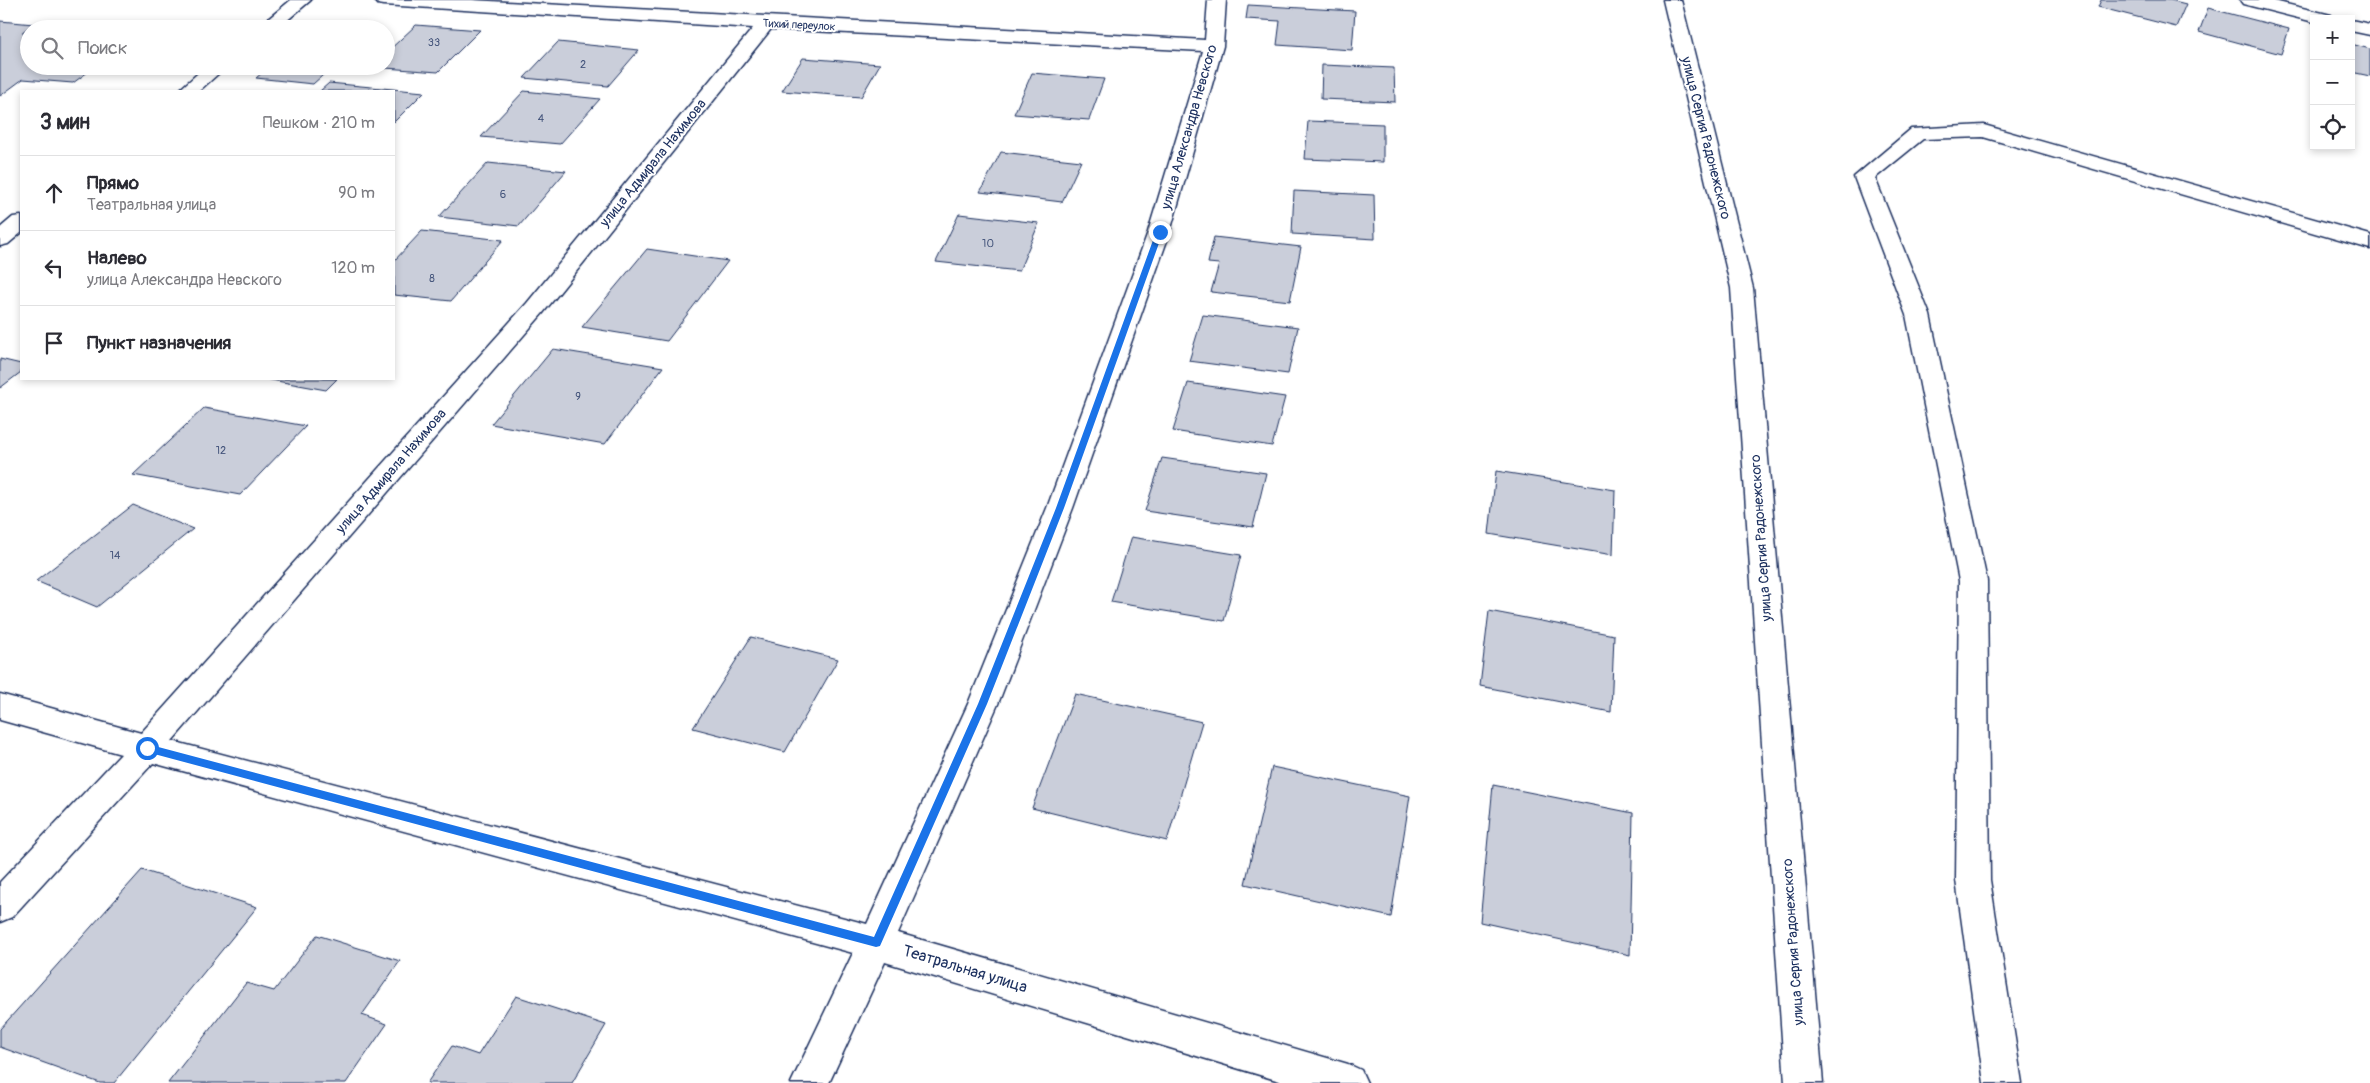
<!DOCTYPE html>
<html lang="ru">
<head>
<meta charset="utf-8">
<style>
  body { margin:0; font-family:Pangolin,sans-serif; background:#f7f7f7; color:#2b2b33 }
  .controls { position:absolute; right:15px; top:15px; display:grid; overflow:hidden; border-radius:0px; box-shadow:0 2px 8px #0003 }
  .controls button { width:45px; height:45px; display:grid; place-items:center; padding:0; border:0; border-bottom:1px solid #e1e1e2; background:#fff; color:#2b2b33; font:25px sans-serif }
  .stop { position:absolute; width:15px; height:15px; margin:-11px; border:4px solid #1a73e8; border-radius:50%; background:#fff }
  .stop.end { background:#1a73e8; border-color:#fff; box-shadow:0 1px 5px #0008 }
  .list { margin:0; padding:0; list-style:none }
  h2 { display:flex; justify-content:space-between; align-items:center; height:65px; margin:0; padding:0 20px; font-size:21px }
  h2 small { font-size:16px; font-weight:400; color:#7c7c81 }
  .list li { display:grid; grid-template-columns:32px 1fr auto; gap:15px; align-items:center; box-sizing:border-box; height:75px; padding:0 20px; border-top:1px solid #e1e1e2 }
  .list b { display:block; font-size:19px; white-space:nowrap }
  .list p { margin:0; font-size:16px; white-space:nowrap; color:#7c7c81 }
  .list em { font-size:16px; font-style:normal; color:#7c7c81 }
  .icon { flex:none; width:28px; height:28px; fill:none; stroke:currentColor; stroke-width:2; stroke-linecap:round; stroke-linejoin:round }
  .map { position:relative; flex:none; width:2370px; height:1083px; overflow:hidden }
  .search { position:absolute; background:#fff; box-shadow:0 2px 8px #0003; left:20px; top:20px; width:375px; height:55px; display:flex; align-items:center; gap:12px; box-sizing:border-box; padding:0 18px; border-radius:28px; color:#7c7c81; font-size:19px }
  .panel { position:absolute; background:#fff; box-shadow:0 2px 8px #0003; left:20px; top:90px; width:375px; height:290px; border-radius:0px }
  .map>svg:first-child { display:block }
  .building { fill:#caceda; stroke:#1b2f5e }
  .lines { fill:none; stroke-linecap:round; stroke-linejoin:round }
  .lane-casing { stroke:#1b2f5e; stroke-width:3 }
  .street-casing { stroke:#1b2f5e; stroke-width:3 }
  .lane { fill:#fff; fill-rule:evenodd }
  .street { fill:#fff; fill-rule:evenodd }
  .route { fill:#1a73e8 }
  .labels { text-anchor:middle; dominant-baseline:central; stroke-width:4; stroke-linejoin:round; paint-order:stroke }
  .far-street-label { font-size:11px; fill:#1b2f5e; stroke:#fff }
  .number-label { font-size:11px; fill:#47577d }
  .street-label { font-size:14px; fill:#1b2f5e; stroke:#fff }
  .near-street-label { font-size:16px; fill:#1b2f5e; stroke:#fff }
</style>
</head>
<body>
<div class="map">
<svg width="2370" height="1083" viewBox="0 0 2370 1083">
  <rect width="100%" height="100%" fill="#fff"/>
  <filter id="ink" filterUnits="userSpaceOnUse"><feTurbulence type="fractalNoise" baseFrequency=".02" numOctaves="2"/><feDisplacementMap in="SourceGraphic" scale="10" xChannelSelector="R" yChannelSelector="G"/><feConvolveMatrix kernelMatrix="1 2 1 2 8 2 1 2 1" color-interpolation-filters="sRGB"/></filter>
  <g filter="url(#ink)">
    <path class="building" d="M2101 0H2170L2186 4 2176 27 2098 7Z
      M1248 5 1355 11 1352 50 1277 45 1280 21 1246 19Z
      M2208 8 2289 29 2281 54 2199 32Z
      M0 21 34 24 22 32 29 33V66H96L73 83 23 79 0 96Z
      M416 25 480 30 438 72 372 67 386 66V53Z
      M558 42 639 50 608 86 524 78Z
      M2351 44 2370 49V76L2351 72Z
      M803 58 880 64 861 97 782 91Z
      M1322 65 1394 68 1395 102 1321 99Z
      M270 66H321L332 67 313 84 256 78Z
      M1032 73 1104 79 1089 120 1014 114Z
      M329 83 424 92 394 122V91H320Z
      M524 91 600 99 560 144 481 137Z
      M1308 121 1383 124V162L1305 159Z
      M1001 152 1081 161 1062 202 980 192Z
      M488 163 566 171 519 226 439 217Z
      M1294 191 1374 195 1375 239 1292 234Z
      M959 214 1039 223 1019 271 936 262Z
      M422 231 503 240 451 301 394 295V261Z
      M1214 237 1301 247 1290 301 1211 292 1219 264 1208 263Z
      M647 249 728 261 667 341 582 327Z
      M1203 315 1298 327 1288 374 1189 361Z
      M553 349 663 367 605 444 491 424Z
      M0 359 21 364V372L0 388Z
      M266 379H337L326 390Z
      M1188 383 1285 397 1272 446 1173 431Z
      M204 408 306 426 240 495 133 475Z
      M1162 458 1266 473 1253 527 1145 511Z
      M1496 471 1615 490 1613 555 1489 534Z
      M133 505 193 529 97 607 36 581Z
      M1131 537 1241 555 1224 621 1111 602Z
      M1489 611 1614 635 1611 712 1480 686Z
      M751 637 838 659 785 752 693 728Z
      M1075 694 1202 722 1167 841 1032 808Z
      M1272 767 1410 796 1391 917 1245 884Z
      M1493 785 1633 813 1630 955 1480 922Z
      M142 870 257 907 114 1083H100L0 1047V1029Z
      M317 935 400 961 362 1015 387 1024 346 1083H168L246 983 274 991Z
      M516 996 606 1025 572 1083H427L452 1046 478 1055Z"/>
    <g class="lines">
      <g class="lane-casing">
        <path id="lane" d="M1984 125 2370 235V249L1983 137 1923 139 1875 178 1930 315 1987 581 1990 880 2022 1083H1984L1956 880 1959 581 1906 315 1854 177 1911 129Z"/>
      </g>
      <g class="street-casing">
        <path id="street" d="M291 0H311L277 29H256Z
          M375 0H472L1205 40 1208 0H1226L1223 46 1170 232 1073 508 998 704 898 933 1348 1064 1361 1070 1367 1083H1286L885 962 829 1083H791L853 953 153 763 12 917 0 922V882L121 754 0 720V694L141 733 527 303 753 28 384 5 378 4ZM771 29 1203 51 1148 232 1047 508 968 704 867 924 172 741 543 313Z
          M1663 0H1681L1753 288 1823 1083H1785L1731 288Z
          M2240 0H2270L2331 15 2334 19H2314V22L2243 4Z
          M2351 20 2370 24V35L2351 31Z
          M206 66H227L199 91H178Z
          M21 216V233L8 244 0 246V228L13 217Z"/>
      </g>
      <use href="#lane" class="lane"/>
      <use href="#street" class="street"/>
    </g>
  </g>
  <path class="route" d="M1160 230 1163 232 1064 508 987 704 880 946 876 947 143 751 142 748 147 744 874 937 978 704 1056 508 1156 232Z"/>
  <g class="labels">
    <g class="far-street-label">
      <text transform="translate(799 25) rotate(3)">Тихий переулок</text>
    </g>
    <g class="number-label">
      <text x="434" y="42">33</text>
      <text x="583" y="64">2</text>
      <text x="541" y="118">4</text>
      <text x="503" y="194">6</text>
      <text x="988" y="243">10</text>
      <text x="432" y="278">8</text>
      <text x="578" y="396">9</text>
      <text x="221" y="450">12</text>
      <text x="115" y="555">14</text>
    </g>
    <g class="street-label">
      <text transform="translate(1189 127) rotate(-74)">улица Александра Невского</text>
      <text transform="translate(1706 138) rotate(76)">улица Сергия Радонежского</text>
      <text transform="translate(653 163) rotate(-51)">улица Адмирала Нахимова</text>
      <text transform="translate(391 471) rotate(-49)">улица Адмирала Нахимова</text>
      <text transform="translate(1761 538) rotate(-94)">улица Сергия Радонежского</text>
      <text transform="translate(1793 942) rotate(-94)">улица Сергия Радонежского</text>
    </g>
    <g class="near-street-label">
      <text transform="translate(965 969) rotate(17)">Театральная улица</text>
    </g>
  </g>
</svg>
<div class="controls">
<button>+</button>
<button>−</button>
<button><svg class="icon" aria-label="locate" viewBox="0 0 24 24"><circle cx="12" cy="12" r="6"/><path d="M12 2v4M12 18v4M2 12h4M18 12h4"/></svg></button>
</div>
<div class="stop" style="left:147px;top:748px"></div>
<div class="stop end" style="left:1160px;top:232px"></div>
<div class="search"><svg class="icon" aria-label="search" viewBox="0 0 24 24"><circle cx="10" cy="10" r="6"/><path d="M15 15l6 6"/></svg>Поиск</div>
<section class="panel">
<h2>3 мин<small>Пешком · 210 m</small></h2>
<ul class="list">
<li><svg class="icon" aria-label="ahead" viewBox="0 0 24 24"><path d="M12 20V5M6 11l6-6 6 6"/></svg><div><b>Прямо</b><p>Театральная улица</p></div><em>90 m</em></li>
<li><svg class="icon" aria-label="left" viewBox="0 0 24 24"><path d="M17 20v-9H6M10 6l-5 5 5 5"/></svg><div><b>Налево</b><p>улица Александра Невского</p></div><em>120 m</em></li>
<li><svg class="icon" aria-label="arrive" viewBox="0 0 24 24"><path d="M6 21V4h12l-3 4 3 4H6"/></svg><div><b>Пункт назначения</b></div></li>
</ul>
</section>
</div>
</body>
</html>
